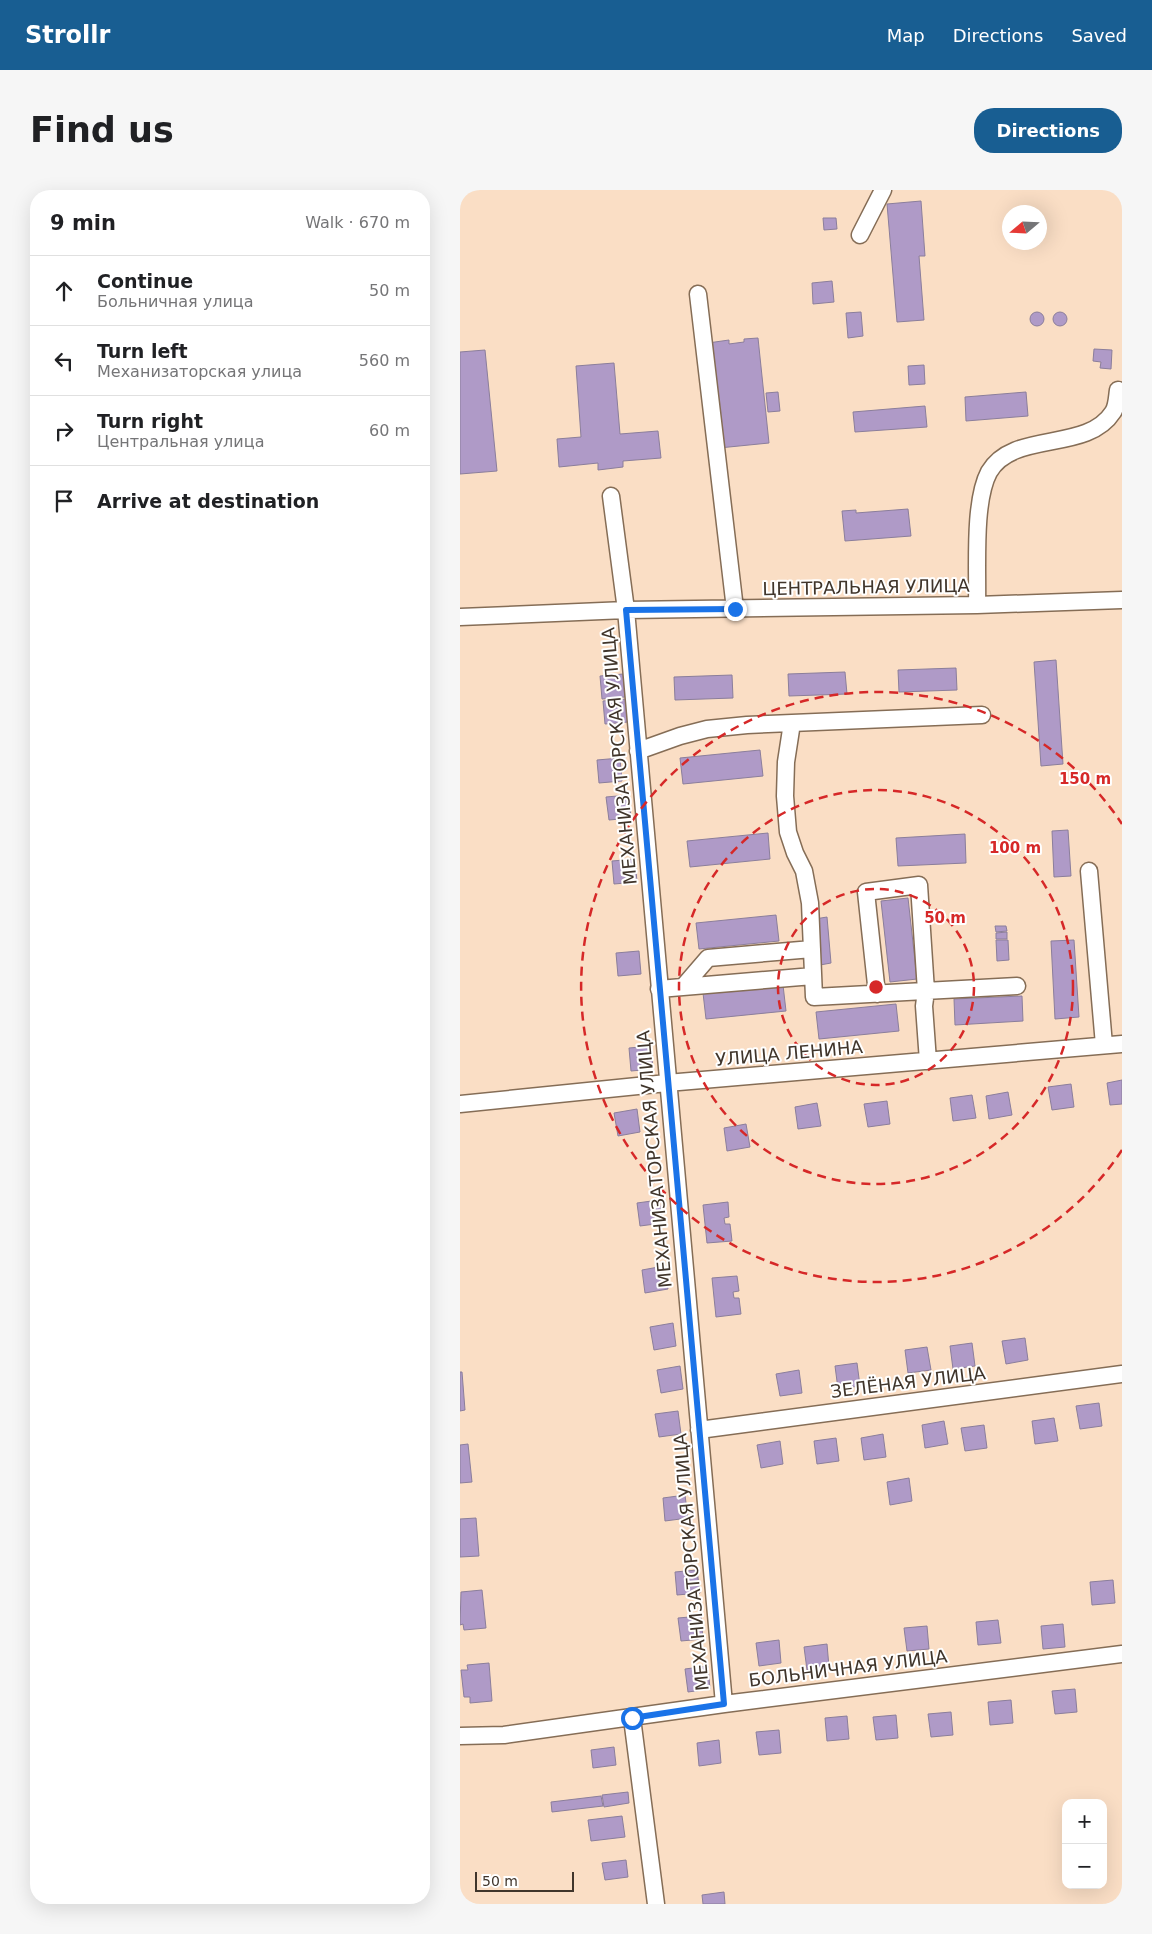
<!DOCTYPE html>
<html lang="en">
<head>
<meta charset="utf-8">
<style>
  body { margin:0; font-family:"DejaVu Sans",sans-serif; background:#f6f6f6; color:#202124 }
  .controls { position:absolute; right:15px; bottom:15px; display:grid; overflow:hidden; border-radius:10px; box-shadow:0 5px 20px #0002 }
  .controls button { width:45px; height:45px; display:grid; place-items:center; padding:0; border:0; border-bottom:1px solid #e0e0e0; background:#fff; color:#202124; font:25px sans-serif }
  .compass { position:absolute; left:542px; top:15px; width:45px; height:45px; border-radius:50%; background:#fff; box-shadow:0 5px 20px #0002; rotate:251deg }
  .scale { position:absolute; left:15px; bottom:12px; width:99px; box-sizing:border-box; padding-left:5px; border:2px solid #40352b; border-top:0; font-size:14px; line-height:18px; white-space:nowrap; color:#40352b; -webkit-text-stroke:4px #fff; paint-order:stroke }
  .stop { position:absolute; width:15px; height:15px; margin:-11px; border:4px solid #1a73e8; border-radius:50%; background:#fff }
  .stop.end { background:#1a73e8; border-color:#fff; box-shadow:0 1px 5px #0008 }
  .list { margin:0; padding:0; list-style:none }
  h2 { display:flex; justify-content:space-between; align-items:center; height:65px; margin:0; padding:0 20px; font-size:21px }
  h2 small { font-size:16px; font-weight:400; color:#757577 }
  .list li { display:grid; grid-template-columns:32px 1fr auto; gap:15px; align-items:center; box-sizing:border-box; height:70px; padding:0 20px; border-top:1px solid #e0e0e0 }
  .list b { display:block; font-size:19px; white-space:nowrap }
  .list p { margin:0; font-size:16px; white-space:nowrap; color:#757577 }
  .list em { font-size:16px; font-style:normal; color:#757577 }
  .icon { flex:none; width:28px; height:28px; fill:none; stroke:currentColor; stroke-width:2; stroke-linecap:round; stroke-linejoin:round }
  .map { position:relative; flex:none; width:662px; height:1714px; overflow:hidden; border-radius:20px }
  header { display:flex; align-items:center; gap:30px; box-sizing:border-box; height:70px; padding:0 25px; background:#185e92; color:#fff }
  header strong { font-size:24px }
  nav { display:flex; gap:28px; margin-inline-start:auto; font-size:18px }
  .intro { display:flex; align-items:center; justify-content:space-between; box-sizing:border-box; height:120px; padding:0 30px }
  h1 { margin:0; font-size:35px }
  .button { padding:12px 22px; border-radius:20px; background:#185e92; color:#fff; font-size:18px; font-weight:700 }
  main { display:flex; gap:30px; padding:0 30px }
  aside { flex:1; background:#fff; border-radius:20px; box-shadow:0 5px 20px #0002 }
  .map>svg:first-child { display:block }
  .building { fill:#af9ac7; stroke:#8b7e9b }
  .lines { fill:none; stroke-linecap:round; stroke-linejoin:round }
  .minor-casing { stroke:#856d56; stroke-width:19 }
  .minor { stroke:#fff; stroke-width:16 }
  .route { stroke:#1a73e8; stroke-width:6 }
  .ring { fill:none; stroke:#d62828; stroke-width:2.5; stroke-dasharray:9 6 }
  .labels { text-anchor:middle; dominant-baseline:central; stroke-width:4; stroke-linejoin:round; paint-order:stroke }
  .street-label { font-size:18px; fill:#40352b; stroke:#fff }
  .centre { fill:#d62828; stroke:#fff; stroke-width:2.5 }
  .ring-label { font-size:15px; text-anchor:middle; font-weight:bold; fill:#d62828; stroke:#fff; stroke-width:4; stroke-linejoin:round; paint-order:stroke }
</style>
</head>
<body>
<header>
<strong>Strollr</strong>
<nav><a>Map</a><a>Directions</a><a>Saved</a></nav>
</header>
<div class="intro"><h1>Find us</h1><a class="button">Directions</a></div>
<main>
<aside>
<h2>9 min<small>Walk · 670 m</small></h2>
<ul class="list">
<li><svg class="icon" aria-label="ahead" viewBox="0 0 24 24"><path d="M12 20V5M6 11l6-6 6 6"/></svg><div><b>Continue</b><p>Больничная улица</p></div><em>50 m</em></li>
<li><svg class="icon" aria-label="left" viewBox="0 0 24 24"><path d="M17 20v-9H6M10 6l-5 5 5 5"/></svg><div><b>Turn left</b><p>Механизаторская улица</p></div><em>560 m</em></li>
<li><svg class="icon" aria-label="right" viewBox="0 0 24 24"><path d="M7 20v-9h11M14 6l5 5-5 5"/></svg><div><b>Turn right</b><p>Центральная улица</p></div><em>60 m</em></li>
<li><svg class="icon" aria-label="arrive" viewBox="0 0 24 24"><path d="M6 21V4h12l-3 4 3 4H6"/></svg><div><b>Arrive at destination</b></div></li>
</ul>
</aside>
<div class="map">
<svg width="662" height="1714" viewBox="0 0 662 1714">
  <rect width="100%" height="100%" fill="#fadec5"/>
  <path class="building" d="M461 11 465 66H459L464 130 437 132 427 14Z
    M363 28H376L377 39 364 40Z
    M372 91 374 112 353 114 352 93Z
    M401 122 403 146 388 148 386 123Z
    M593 129a7 7 0 1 1 14 0a7 7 0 1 1-14 0Z
    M570 129a7 7 0 1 1 14 0a7 7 0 1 1-14 0Z
    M298 148 309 253 259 258 248 153 269 150V154L284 152V149Z
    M634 159 652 160 651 179 640 178 641 172 633 171Z
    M25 160 37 281 0 284V162Z
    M154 173 160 244 198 241 201 268 163 271V277L138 280V273L99 277 97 249 121 247 116 176Z
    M464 175 465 194 449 195 448 176Z
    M318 202 320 221 308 222 306 203Z
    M566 202 568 226 506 231 505 207Z
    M465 216 467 237 395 242 393 222Z
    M448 319 451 346 385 351 382 321 396 320V323Z
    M596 470 603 574 581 576 574 472Z
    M496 478 497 500 439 502 438 480Z
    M385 482 387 504 329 506 328 484Z
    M163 484 165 507 142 509 140 486Z
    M272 485 273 508 215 510 214 487Z
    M166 509 168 532 145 534 143 511Z
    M300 560 303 586 223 594 220 568Z
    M160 568 162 591 139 593 137 570Z
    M169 605 171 628 149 630 146 607Z
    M608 640 611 686 594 687 592 641Z
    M308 643 310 669 230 677 227 651Z
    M505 644 506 673 438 676 436 648Z
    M175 669 177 692 154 694 152 671Z
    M448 708 457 789 430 792 421 711Z
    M316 725 319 751 239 759 236 733Z
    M367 727 371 773 360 775 355 729Z
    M535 736H546L547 741 536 742Z
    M547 742V749H536V743Z
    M536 750H548L549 770 537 771Z
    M614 750 619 827 595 829 591 751Z
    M179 761 181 784 158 786 156 763Z
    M323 795 326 821 246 829 243 803Z
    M562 806 563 831 495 835 494 809Z
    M436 814 439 841 359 849 356 822Z
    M191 856 193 879 171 881 169 858Z
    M662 890V914L650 915 647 893Z
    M611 894 614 917 592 920 588 897Z
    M548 902 552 925 529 929 526 906Z
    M512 905 516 928 493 931 490 908Z
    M427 911 430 934 408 937 404 914Z
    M357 913 361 936 338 939 335 917Z
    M177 919 180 942 158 946 154 923Z
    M286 934 290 957 267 961 264 938Z
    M199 1010 203 1033 180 1036 177 1013Z
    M268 1012 269 1027 264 1028 265 1034H270L272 1051 247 1053 243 1015Z
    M204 1076 208 1099 185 1103 182 1080Z
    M277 1086 279 1101 273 1102 274 1108H279L281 1124 256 1127 252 1088Z
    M213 1133 216 1156 194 1160 190 1137Z
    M565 1148 568 1170 546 1174 542 1151Z
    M512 1153 515 1176 493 1179 490 1156Z
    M467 1157 471 1180 448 1183 445 1160Z
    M397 1173 400 1196 378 1199 375 1176Z
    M220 1176 223 1199 201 1203 197 1180Z
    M339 1180 342 1203 320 1206 316 1184Z
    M0 1182H2L5 1220 0 1221Z
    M639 1213 642 1236 620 1239 616 1216Z
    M218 1221 221 1244 199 1247 195 1224Z
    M594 1228 598 1251 575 1254 572 1231Z
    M484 1231 488 1254 465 1258 462 1235Z
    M524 1235 527 1258 505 1261 501 1238Z
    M423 1244 426 1267 404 1270 401 1248Z
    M376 1248 379 1271 357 1274 354 1251Z
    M320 1251 323 1274 301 1278 297 1255Z
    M8 1254 12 1292 0 1293V1255Z
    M449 1288 452 1311 430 1315 427 1292Z
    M225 1305 228 1328 205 1331 203 1308Z
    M16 1328 19 1366 0 1367V1329Z
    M237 1380 240 1403 217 1405 215 1382Z
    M653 1390 655 1413 632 1415 630 1392Z
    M22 1400 26 1438 4 1440 3 1434 0 1435 1 1402Z
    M241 1426 243 1449 221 1451 218 1428Z
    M538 1430 541 1453 518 1455 516 1432Z
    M603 1434 605 1457 583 1459 581 1436Z
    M467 1436 469 1459 447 1461 444 1438Z
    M319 1450 321 1473 299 1476 296 1453Z
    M367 1454 369 1477 347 1480 344 1457Z
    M29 1473 32 1511 10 1513V1507H4L1 1480H8L7 1475Z
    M248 1476 250 1499 228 1502 225 1479Z
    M615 1499 617 1522 595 1524 592 1501Z
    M551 1510 553 1533 530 1535 528 1512Z
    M491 1522 493 1545 471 1547 468 1524Z
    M436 1525 438 1548 416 1550 413 1527Z
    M387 1526 389 1549 367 1551 365 1528Z
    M319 1540 321 1563 299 1565 296 1542Z
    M259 1550 261 1573 239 1576 237 1553Z
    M154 1557 156 1575 133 1578 131 1560Z
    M168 1602 169 1613 144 1617 142 1605Z
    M141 1606 143 1616 92 1622 91 1612Z
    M162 1626 165 1647 131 1651 128 1630Z
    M166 1670 168 1687 145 1690 142 1673Z
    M264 1702 265 1714H243L242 1705Z"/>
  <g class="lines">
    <g class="minor-casing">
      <path id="minor" d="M400 45 423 0
        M238 104 275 419
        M151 306 166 420 264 1514
        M517 415C518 379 513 312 529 282 553 240 627 263 653 222 657 216 657 206 658 200
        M0 427 166 420 517 415 662 410
        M332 533 326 572 325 606 328 642 335 663 344 681 350 713 354 807 557 796
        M178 561 220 546 247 539 287 535 522 525
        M629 681 644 855
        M223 797 248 768 352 759
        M199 799 353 786
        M417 804 406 702 459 695 466 801 464 816 468 871
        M0 914 207 893 662 854
        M239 1240 662 1184
        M172 1528 196 1714
        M0 1546 44 1545 264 1514 662 1464"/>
    </g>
    <use href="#minor" class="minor"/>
  </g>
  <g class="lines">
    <path class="route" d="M172 1528 264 1514 166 420 275 419"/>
  </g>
  <g class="ring">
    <circle cx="416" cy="797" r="98"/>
    <circle cx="416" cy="797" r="197"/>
    <path d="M662 960A295 295 0 1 1 662 634"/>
  </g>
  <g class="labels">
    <g class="street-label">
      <text transform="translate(406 397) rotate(-1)">ЦЕНТРАЛЬНАЯ УЛИЦА</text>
      <text transform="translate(159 566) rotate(-95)">МЕХАНИЗАТОРСКАЯ УЛИЦА</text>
      <text transform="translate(329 863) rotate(-5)">УЛИЦА ЛЕНИНА</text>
      <text transform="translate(194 969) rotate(-95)">МЕХАНИЗАТОРСКАЯ УЛИЦА</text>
      <text transform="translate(448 1192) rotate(-7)">ЗЕЛЁНАЯ УЛИЦА</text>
      <text transform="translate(231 1372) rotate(-95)">МЕХАНИЗАТОРСКАЯ УЛИЦА</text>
      <text transform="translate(388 1478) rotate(-7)">БОЛЬНИЧНАЯ УЛИЦА</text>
    </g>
  </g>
  <circle cx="416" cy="797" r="8" class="centre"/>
  <g class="ring-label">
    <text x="625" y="594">150 m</text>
    <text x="555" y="663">100 m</text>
    <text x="485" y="733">50 m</text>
  </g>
</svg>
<div class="controls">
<button>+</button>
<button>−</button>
</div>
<svg class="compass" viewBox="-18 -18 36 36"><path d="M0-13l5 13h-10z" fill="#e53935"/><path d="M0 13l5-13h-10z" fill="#757577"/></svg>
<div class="scale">50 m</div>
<div class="stop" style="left:172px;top:1528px"></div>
<div class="stop end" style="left:275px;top:419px"></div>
</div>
</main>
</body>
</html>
